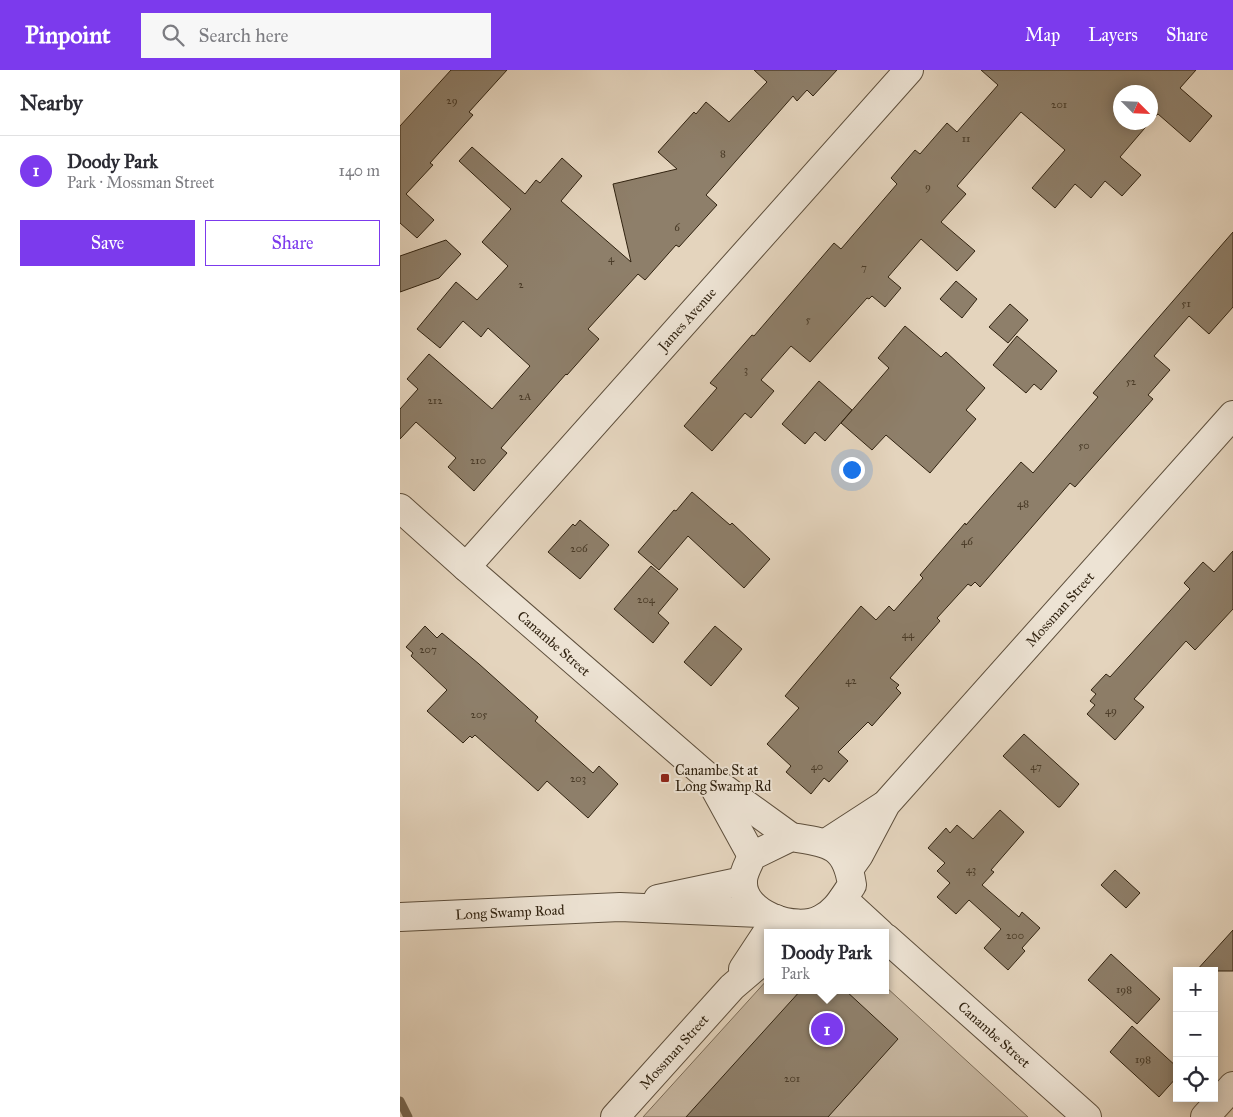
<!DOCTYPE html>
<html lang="en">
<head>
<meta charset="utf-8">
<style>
  body { margin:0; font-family:"IM FELL Great Primer",serif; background:#f7f7f7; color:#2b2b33 }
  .controls { position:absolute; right:15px; bottom:15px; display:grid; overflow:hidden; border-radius:0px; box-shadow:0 2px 12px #0003 }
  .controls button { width:45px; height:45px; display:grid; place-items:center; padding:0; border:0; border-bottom:1px solid #e1e1e2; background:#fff; color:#2b2b33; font:25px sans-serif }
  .compass { position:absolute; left:713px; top:15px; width:45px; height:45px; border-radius:50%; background:#fff; box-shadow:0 2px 12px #0003; rotate:114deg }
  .you { position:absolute; left:451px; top:399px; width:18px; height:18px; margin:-12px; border:4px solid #fff; border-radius:50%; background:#1a73e8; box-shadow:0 0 0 8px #1a73e833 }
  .badge { display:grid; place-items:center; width:32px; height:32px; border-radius:50%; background:#7c3aed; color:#fff; font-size:16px; font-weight:700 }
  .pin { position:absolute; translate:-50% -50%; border:2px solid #fff; box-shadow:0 1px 5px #0006 }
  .popup { position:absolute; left:364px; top:859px; width:125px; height:65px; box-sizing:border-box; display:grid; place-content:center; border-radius:0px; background:#fff; filter:drop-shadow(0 1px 4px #0005); font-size:16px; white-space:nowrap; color:#7c7c81 }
  .popup b { font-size:19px; color:#2b2b33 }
  .popup::after { content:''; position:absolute; left:50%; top:100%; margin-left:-10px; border:10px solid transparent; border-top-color:#fff }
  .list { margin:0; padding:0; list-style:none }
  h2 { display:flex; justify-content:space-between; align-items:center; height:65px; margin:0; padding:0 20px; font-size:21px }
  h2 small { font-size:16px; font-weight:400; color:#7c7c81 }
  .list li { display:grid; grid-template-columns:32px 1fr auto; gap:15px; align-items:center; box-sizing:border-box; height:70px; padding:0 20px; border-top:1px solid #e1e1e2 }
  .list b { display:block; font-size:19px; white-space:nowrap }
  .list p { margin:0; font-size:16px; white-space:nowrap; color:#7c7c81 }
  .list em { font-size:16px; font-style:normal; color:#7c7c81 }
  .actions { display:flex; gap:10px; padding:15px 20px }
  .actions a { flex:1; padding:11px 0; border:1px solid #7c3aed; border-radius:0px; text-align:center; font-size:18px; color:#7c3aed }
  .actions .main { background:#7c3aed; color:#fff }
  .icon { flex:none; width:28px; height:28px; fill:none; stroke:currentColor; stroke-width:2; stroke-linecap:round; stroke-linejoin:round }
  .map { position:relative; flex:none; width:833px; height:1047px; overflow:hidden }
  header { display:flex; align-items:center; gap:30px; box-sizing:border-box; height:70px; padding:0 25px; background:#7c3aed; color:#fff }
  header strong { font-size:24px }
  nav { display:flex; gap:28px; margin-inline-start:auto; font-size:18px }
  .search { width:350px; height:45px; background:#f7f7f7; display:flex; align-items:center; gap:12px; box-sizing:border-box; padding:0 18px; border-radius:0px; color:#7c7c81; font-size:19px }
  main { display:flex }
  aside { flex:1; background:#fff }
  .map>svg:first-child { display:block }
  .park { fill:#c6b6a0; stroke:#7c6c58 }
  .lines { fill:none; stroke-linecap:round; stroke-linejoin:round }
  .stream { stroke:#786955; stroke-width:9 }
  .building { fill:#8e7f6a; stroke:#312311 }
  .minor-casing { stroke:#5e4f3c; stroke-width:30 }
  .tertiary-casing { stroke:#5e4f3c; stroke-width:30 }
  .minor { stroke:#ede3d4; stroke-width:28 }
  .tertiary { stroke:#ede3d4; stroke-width:28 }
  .poi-dot { fill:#8f2418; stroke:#ede3d4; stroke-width:2 }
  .labels { text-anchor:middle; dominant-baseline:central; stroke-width:4; stroke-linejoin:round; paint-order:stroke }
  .number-label { font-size:11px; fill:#483a27 }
  .street-label { font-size:14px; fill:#312311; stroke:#ede3d4 }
  .poi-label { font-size:14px; fill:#312311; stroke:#ede3d4; text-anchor:start }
</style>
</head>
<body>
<header>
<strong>Pinpoint</strong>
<div class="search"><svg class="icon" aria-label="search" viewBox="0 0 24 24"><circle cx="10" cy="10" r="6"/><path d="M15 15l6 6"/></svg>Search here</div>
<nav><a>Map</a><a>Layers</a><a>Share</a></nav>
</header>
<main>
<aside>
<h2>Nearby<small></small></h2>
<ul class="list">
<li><span class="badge">1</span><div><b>Doody Park</b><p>Park · Mossman Street</p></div><em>140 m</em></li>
</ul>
<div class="actions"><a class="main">Save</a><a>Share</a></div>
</aside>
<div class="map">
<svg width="833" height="1047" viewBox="0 0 833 1047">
  <rect width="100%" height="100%" fill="#e4d4bd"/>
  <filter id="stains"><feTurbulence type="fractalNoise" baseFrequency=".004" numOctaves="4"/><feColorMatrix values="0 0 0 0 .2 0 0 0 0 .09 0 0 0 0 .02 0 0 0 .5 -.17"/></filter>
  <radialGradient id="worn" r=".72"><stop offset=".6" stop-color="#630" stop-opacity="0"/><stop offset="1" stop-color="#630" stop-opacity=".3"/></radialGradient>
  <path class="park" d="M368 909V920H486V917L628 1047H243Z"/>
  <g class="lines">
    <path class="stream" d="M0 1031 8 1047"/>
  </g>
  <path class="building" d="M51 0H107L69 42 73 45 30 93 33 95 6 124 34 150 17 168 0 153V56Z
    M354 0H437L413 26 407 20 397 31 393 26 306 125 317 135 279 177 276 175 245 210 238 204 188 259 199 269 167 305 166 304 101 378 107 383 74 421 48 397 56 388 16 352 0 369V339L18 319 7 309 29 284 92 339 130 296 88 258 81 267 63 251 40 278 17 259 56 212 77 230 108 196 82 172 111 139 59 91 72 77 125 124 136 110 140 113 162 88 182 106 161 131 231 192 213 114 277 99 258 82 294 42 296 44 306 32 329 52 367 12Z
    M581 0H796L780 18 812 46 790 72 758 44 750 52V22H720V52H750L720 87 741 105 722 126 705 111 691 128 675 114 655 138 632 118 665 80 621 42 557 116 566 124 541 152 575 181 557 201 521 169 488 207 501 218 485 237 472 226 469 229 467 228 410 292 391 276 361 310 374 321 351 348 345 343 312 381 284 356 317 318 310 313 352 265 354 266 434 173 441 179 497 114 491 108 515 80 520 84 547 53 557 62 598 15Z
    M833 162V237L809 264 789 246 754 286 770 300 748 325 753 329 675 417 670 413 580 517 575 512 571 516 568 514 537 548 540 551 490 608 499 615 496 618 501 623 472 656 468 652 438 682 448 691 429 712 424 708 411 724 386 702 391 696 367 674 399 638 385 626 461 536 476 550 489 536 494 541 523 508 520 505 565 453 566 455 621 392 633 403 698 327 693 323Z
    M46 170 61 184 39 208 0 222V186Z
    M556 211 577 229 562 248 540 229Z
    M610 234 628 250 608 273 589 257Z
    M505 256 541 287 546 282 585 318 566 340 576 349 530 403 486 365 472 380 441 353 489 298 478 288Z
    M617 266 657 301 641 320 634 314 626 323 593 295Z
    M419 311 452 340 425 371 415 362 405 374 382 354Z
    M292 422 330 455 332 453 370 489 344 518 288 466 259 500 238 482 274 440 276 441Z
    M180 450 209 475 180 509 148 482 173 454 175 456Z
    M833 481V539L795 580 786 571 734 629 744 637 715 670 687 644 695 635 690 631 696 624 691 620 706 604 710 607 790 519 784 513 803 492 814 502Z
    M251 496 278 519 258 543 269 553 253 573 214 539Z
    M25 556 37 568 42 563 79 594 138 647 135 651 193 703 199 696 218 714 188 748 147 711 138 721 75 665 72 668 70 666 63 673 27 641 47 620 11 586 13 583 6 577Z
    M315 556 342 579 311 616 284 592Z
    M624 664 679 714 660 737H658L603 686Z
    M600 740 624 762 591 800 594 802 582 815 619 847 622 842 640 858 622 878 625 881 608 900 584 878 601 859 569 830 556 844 537 827 550 813 537 801 545 793 528 778 546 758 550 763 557 755 573 769Z
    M715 800 740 823 726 838 701 815Z
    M833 860V901H796Z
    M711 884 760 929 737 954 688 910Z
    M401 920H445L498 969 428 1047H286Z
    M732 956 777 997V1007L759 1027 710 982Z"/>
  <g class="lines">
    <g class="minor-casing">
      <g id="minor">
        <path id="s1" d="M0 438 66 497 308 707 391 767"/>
        <path id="s2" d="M66 497 509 0"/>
        <path d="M313 715 352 786"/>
        <path d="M426 773 483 736"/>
        <path id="s3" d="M449 799 459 785 486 734 833 345"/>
        <path d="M258 829 343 811"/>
        <path id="s4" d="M0 847 220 837 360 843"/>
        <path d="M343 899 376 849"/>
        <path id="s5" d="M215 1047 332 917 368 886"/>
        <path d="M805 1047 833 1016"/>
      </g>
    </g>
    <g class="tertiary-casing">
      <g id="tertiary">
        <path d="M391 767C427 773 446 773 452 815 443 828 436 842 421 849 396 863 341 844 343 811 343 803 349 793 352 786Z"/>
        <path d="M443 829 480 863"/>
        <path d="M420 850 451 863"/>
        <path id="s6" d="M486 868 687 1047"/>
      </g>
    </g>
    <use href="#minor" class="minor"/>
    <use href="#tertiary" class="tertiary"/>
  </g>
  <rect class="poi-dot" x="260" y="703" width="10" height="10" rx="2.5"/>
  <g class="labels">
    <g class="number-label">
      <text x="52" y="30">29</text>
      <text x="659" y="34">201</text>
      <text x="566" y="68">11</text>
      <text x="323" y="83">8</text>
      <text x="528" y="116">9</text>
      <text x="277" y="157">6</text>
      <text x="211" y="188">4</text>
      <text x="464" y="197">7</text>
      <text x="121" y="214">2</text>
      <text x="786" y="233">51</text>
      <text x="408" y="249">5</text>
      <text x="346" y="299">3</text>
      <text x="731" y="311">52</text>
      <text x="125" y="326">2A</text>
      <text x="35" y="330">212</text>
      <text x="684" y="375">50</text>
      <text x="78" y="390">210</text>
      <text x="623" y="433">48</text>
      <text x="567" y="471">46</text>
      <text x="179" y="478">206</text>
      <text x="246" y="529">204</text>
      <text x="508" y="564">44</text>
      <text x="28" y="579">207</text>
      <text x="451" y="610">42</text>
      <text x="711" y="640">49</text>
      <text x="79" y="644">205</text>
      <text x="417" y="696">40</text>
      <text x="636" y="696">47</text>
      <text x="178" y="708">203</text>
      <text x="571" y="799">43</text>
      <text x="615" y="865">200</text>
      <text x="724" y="919">198</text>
      <text x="743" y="989">198</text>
      <text x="392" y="1008">201</text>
    </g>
    <g class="street-label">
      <text stroke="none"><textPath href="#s2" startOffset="332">James Avenue</textPath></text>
      <text stroke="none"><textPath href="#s3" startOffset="336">Mossman Street</textPath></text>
      <text stroke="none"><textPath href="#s1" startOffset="205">Canambe Street</textPath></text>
      <text stroke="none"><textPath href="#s4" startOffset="110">Long Swamp Road</textPath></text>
      <text stroke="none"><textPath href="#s6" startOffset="145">Canambe Street</textPath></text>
      <text stroke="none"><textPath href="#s5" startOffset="88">Mossman Street</textPath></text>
    </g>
    <g class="poi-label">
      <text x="275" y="700">Canambe St at<tspan x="275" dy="16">Long Swamp Rd</tspan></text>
    </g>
  </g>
  <rect width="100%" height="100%" filter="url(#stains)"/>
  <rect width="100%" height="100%" fill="url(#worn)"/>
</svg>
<div class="controls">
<button>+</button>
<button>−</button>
<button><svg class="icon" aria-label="locate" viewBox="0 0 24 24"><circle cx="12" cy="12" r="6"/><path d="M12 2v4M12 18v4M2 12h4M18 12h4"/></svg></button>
</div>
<svg class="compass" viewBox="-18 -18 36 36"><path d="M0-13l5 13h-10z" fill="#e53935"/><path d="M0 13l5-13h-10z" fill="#7c7c81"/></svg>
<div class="you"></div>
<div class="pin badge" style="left:427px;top:959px">1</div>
<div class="popup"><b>Doody Park</b>Park</div>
</div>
</main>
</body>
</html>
